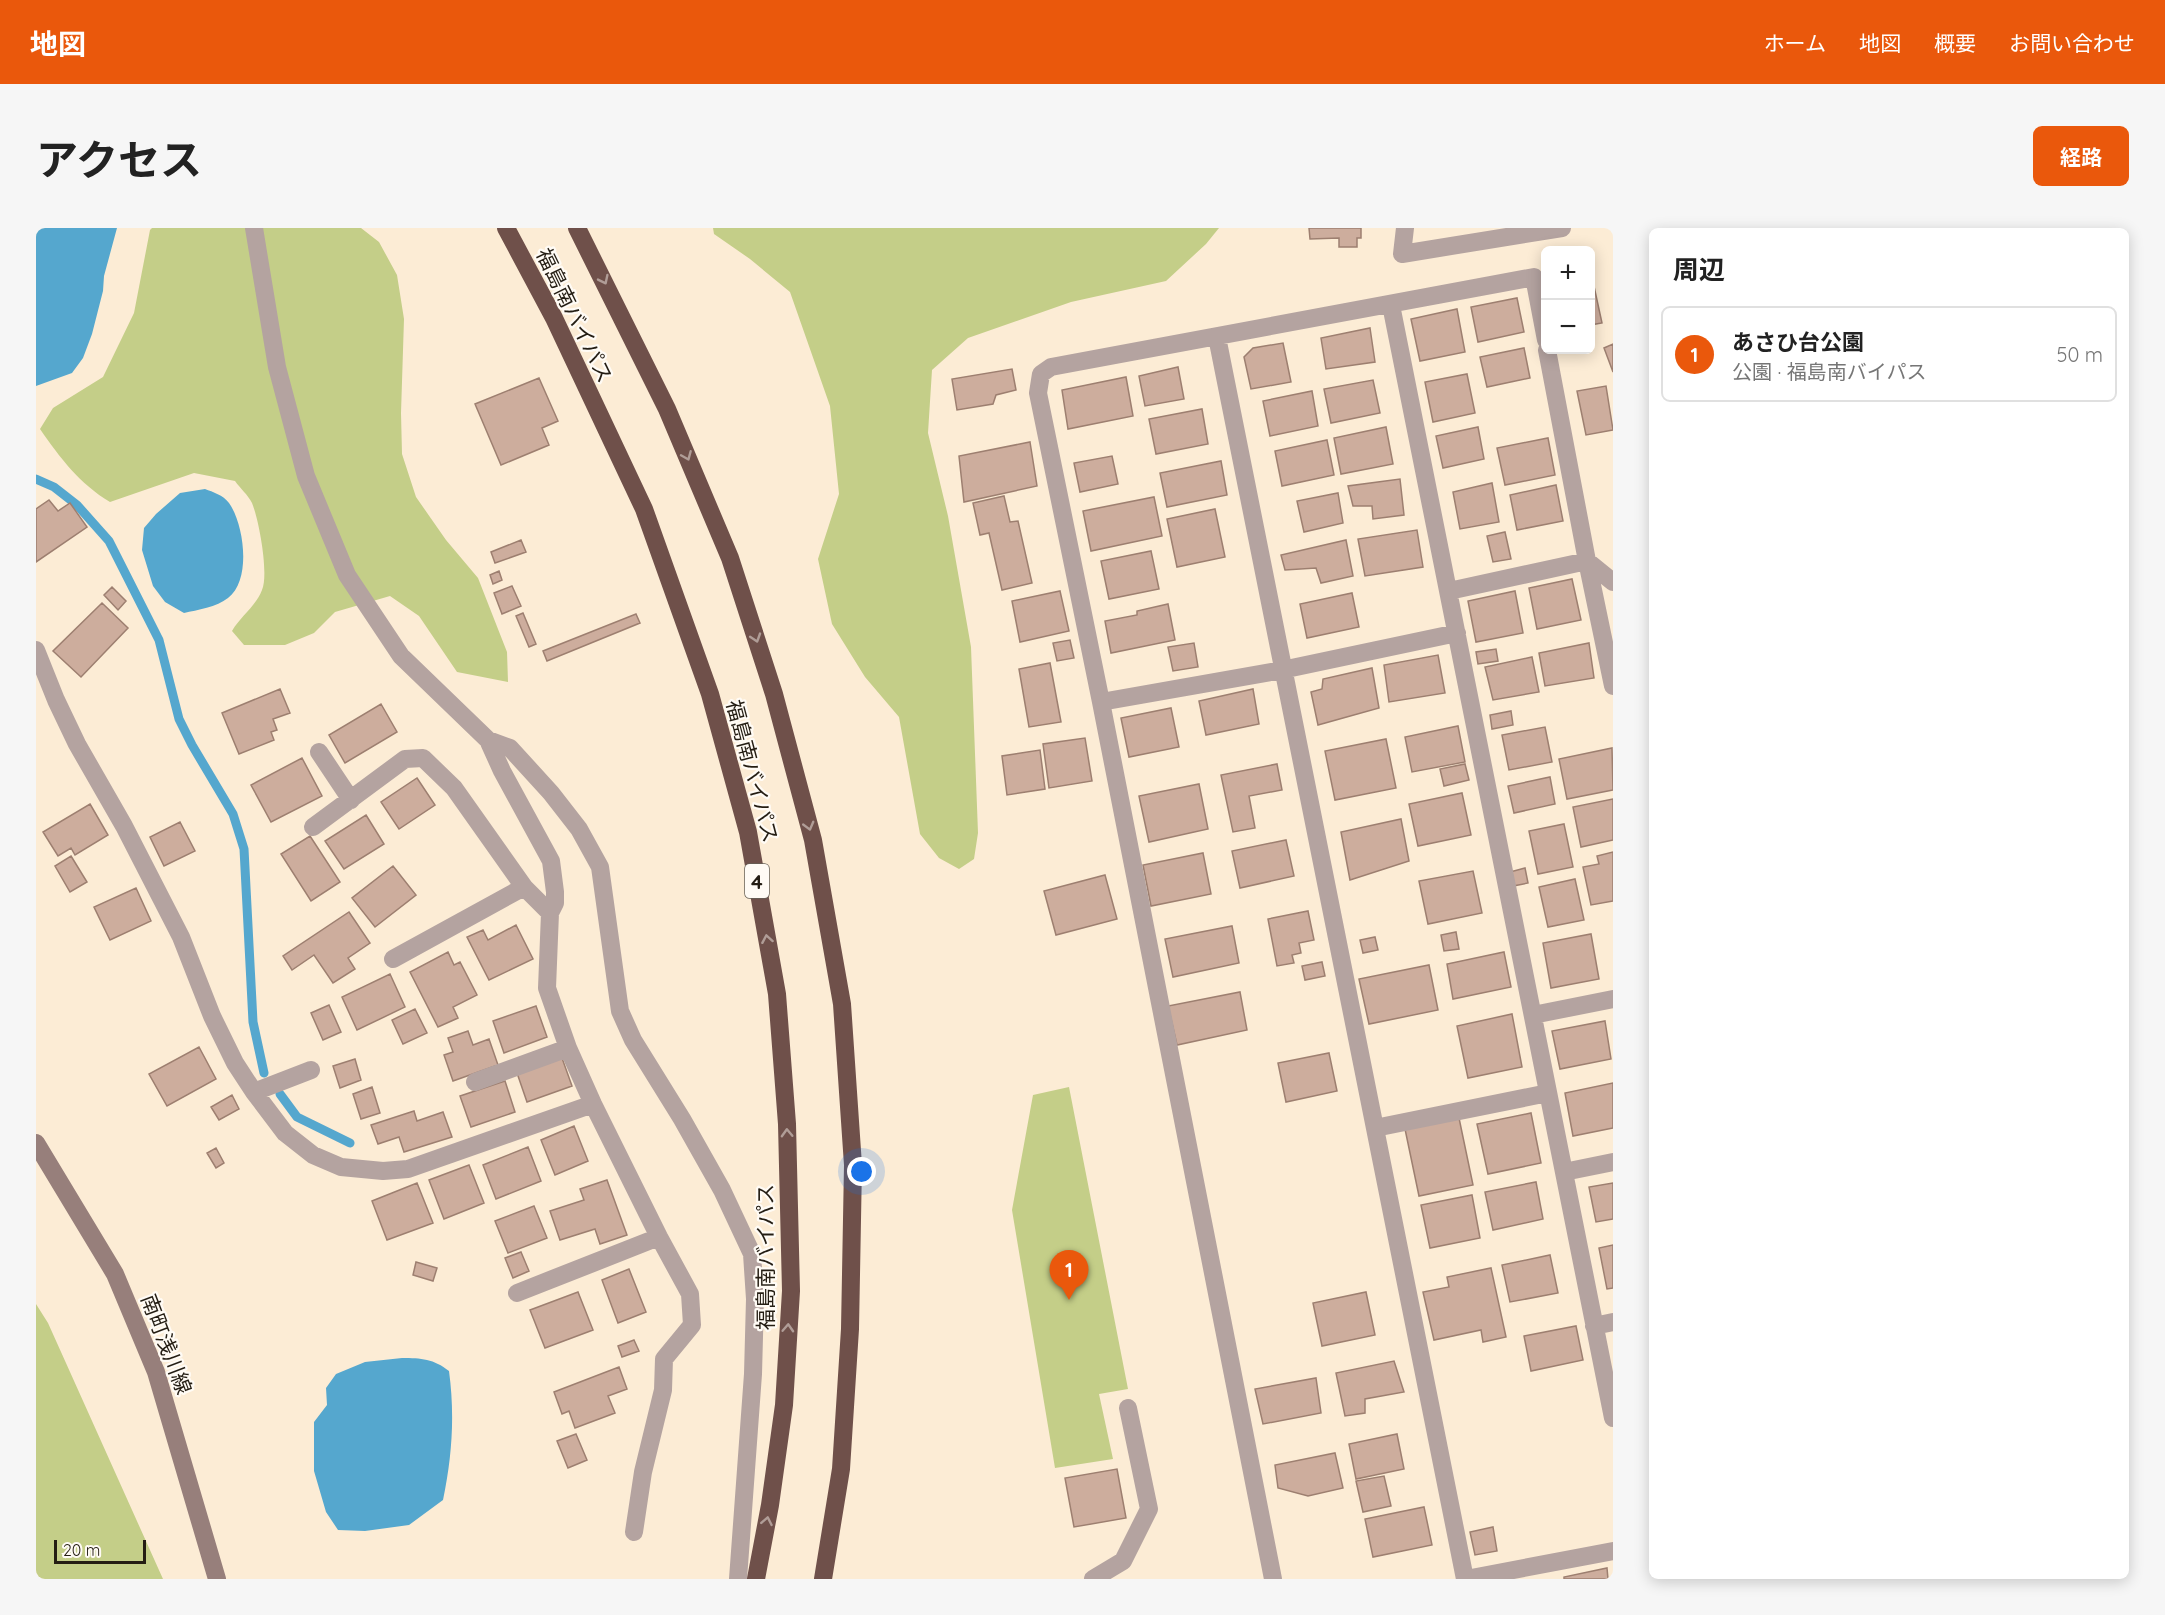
<!DOCTYPE html>
<html lang="ja">
<head>
<meta charset="utf-8">
<style>
  body { margin:0; font-family:Quicksand,"Noto Sans JP",sans-serif; background:#f6f6f6; color:#222 }
  .controls { position:absolute; right:18px; top:18px; display:grid; overflow:hidden; border-radius:9px; box-shadow:0 3px 15px #0003 }
  .controls button { width:54px; height:54px; display:grid; place-items:center; padding:0; border:0; border-bottom:2px solid #e0e0e0; background:#fff; color:#222; font:30px sans-serif }
  .scale { position:absolute; left:18px; bottom:15px; width:92px; box-sizing:border-box; padding-left:6px; border:3px solid #241d13; border-top:0; font-size:16px; line-height:21px; white-space:nowrap; color:#241d13; -webkit-text-stroke:4px #fffbf5; paint-order:stroke }
  .you { position:absolute; left:826px; top:944px; width:21px; height:21px; margin:-15px; border:4px solid #fff; border-radius:50%; background:#1a73e8; box-shadow:0 0 0 9px #1a73e833 }
  .badge { display:grid; place-items:center; width:39px; height:39px; border-radius:50%; background:#ea580c; color:#fff; font-size:20px; font-weight:700 }
  .pin { position:absolute; translate:-50% -50px; filter:drop-shadow(0 2px 3px #0008) }
  .pin::after { content:''; position:absolute; top:32px; width:21px; height:18px; background:inherit; clip-path:polygon(0 0,100% 0,50% 100%) }
  .list { margin:0; padding:0; list-style:none }
  h2 { display:flex; justify-content:space-between; align-items:center; height:78px; margin:0; padding:0 24px; font-size:26px }
  h2 small { font-size:20px; font-weight:400; color:#767676 }
  .list li { display:grid; grid-template-columns:39px 1fr auto; gap:18px; align-items:center; box-sizing:border-box; height:96px; margin:0 12px 12px; padding:0 12px; border:2px solid #e0e0e0; border-radius:9px }
  .list b { display:block; font-size:22px; white-space:nowrap }
  .list p { margin:0; font-size:20px; white-space:nowrap; color:#767676 }
  .list em { font-size:20px; font-style:normal; color:#767676 }
  .map { position:relative; flex:none; width:1577px; height:1351px; overflow:hidden; border-radius:9px }
  header { display:flex; align-items:center; gap:36px; box-sizing:border-box; height:84px; padding:0 30px; background:#ea580c; color:#fff }
  header strong { font-size:28px }
  nav { display:flex; gap:33px; margin-inline-start:auto; font-size:21px }
  .intro { display:flex; align-items:center; justify-content:space-between; box-sizing:border-box; height:144px; padding:0 36px }
  h1 { margin:0; font-size:42px }
  .button { padding:15px 27px; border-radius:9px; background:#ea580c; color:#fff; font-size:21px; font-weight:700 }
  main { display:flex; gap:36px; padding:0 36px }
  aside { flex:1; background:#fff; border-radius:9px; box-shadow:0 3px 15px #0003 }
  .map>svg:first-child { display:block }
  .green { fill:#c4ce88 }
  .water { fill:#55a7ce }
  .lines { fill:none; stroke-linecap:round; stroke-linejoin:round }
  .stream { stroke:#55a7ce; stroke-width:9 }
  .building { fill:#cdad9d; stroke:#9d7f70; stroke-width:1.5 }
  .street { stroke:#b4a3a0; stroke-width:18 }
  .secondary { stroke:#977f7b; stroke-width:18 }
  .highway { stroke:#6f504a; stroke-width:18 }
  .oneway { stroke:#b09d97 }
  .labels { text-anchor:middle; dominant-baseline:central; stroke-width:4.5; stroke-linejoin:round; paint-order:stroke }
  .shield { fill:#fffbf5; stroke:#666057; stroke-width:1.5 }
  .shield-label { font-size:20px; font-weight:bold; fill:#241d13 }
  .street-label { font-size:21px; fill:#241d13; stroke:#fffbf5 }
</style>
</head>
<body>
<header>
<strong>地図</strong>
<nav><a>ホーム</a><a>地図</a><a>概要</a><a>お問い合わせ</a></nav>
</header>
<div class="intro"><h1>アクセス</h1><a class="button">経路</a></div>
<main>
<div class="map">
<svg width="1577" height="1351" viewBox="0 0 1577 1351">
  <rect width="100%" height="100%" fill="#fcecd5"/>
  <path class="green" d="M116 0H325L343 14 361 47 368 91 365 185 366 226 380 269 410 312 442 350 471 424 472 454 421 444 383 388 354 368 299 384 278 405 249 417H208L196 403C205 388 220 378 226 362 233 346 223 292 216 275 212 267 204 260 199 253L158 245 74 274C44 256 24 230 4 201L17 180 67 149 98 85 114 2Z
    M677 0H1183L1170 16 1130 53 1035 74 932 110 896 142 892 205 912 288 935 419 942 605 938 631 923 641 903 630 884 606 863 489 829 449 796 396 782 331 803 266 794 178 754 64 714 31 678 6Z
    M1033 859 1092 1161 1063 1166 1077 1231 1019 1240 976 982 997 867Z
    M0 1076 12 1095 127 1351H0Z"/>
  <path class="water" d="M0 0H81L68 48 67 63 56 106 47 130 36 145 0 158Z
    M169 261C177 264 187 267 193 275 208 296 216 352 192 370 181 379 161 382 148 385L129 374 117 358 106 322 108 300 120 286 144 265Z
    M366 1130C385 1130 398 1131 413 1143 419 1187 416 1229 407 1272L373 1297 329 1303 302 1302 290 1284 278 1243V1194L291 1177 290 1160 300 1146 329 1134Z"/>
  <g class="lines">
    <path class="stream" d="M0 251 18 259 41 277 73 313 123 412 143 491 156 517 197 586 208 621 217 794 228 845
      M244 866 261 889 314 915"/>
  </g>
  <path class="building" d="M1273 0H1325V10H1321V19H1303V10L1274 11Z
    M1554 40 1566 95 1554 97Z
    M1481 70 1488 104 1442 114 1435 79Z
    M1421 81 1429 124 1384 133 1375 91Z
    M1334 100 1339 134 1290 141 1285 110Z
    M1247 115 1255 154 1215 161 1208 129 1217 120Z
    M1577 116V144L1568 120Z
    M1488 120 1494 150 1451 159 1444 129Z
    M1142 139 1148 171 1109 178 1103 148Z
    M976 141 980 162 960 167 957 176 921 182 916 151Z
    M1431 146 1439 185 1397 194 1389 154Z
    M1090 149 1097 188 1032 201 1026 162Z
    M503 150 522 193 506 200 513 217 465 237 439 176Z
    M1337 152 1344 185 1295 195 1288 161Z
    M1570 158 1577 202 1550 207 1541 163Z
    M1276 163 1282 198 1234 208 1227 173Z
    M1166 181 1172 216 1120 226 1113 191Z
    M1350 199 1357 236 1305 246 1298 210Z
    M1442 199 1448 231 1407 240 1400 208Z
    M1512 210 1519 247 1469 257 1461 220Z
    M1291 212 1298 247 1246 258 1239 223Z
    M994 214 1001 258 928 274 923 228Z
    M1076 228 1082 256 1044 264 1038 235Z
    M1185 233 1191 267 1131 279 1124 245Z
    M1364 251 1368 287 1337 291 1336 278H1317L1312 258Z
    M1456 255 1463 294 1424 301 1417 264Z
    M1520 257 1527 293 1481 302 1474 267Z
    M1302 265 1307 295 1268 304 1261 273Z
    M968 268 974 294 982 293 996 355 966 362 953 305 944 307 937 275Z
    M1118 269 1126 308 1055 323 1047 283Z
    M13 272 22 283 34 275 51 299 0 334V281Z
    M1179 281 1189 329 1141 339 1131 291Z
    M1381 302 1387 339 1329 348 1322 311Z
    M1469 304 1475 331 1457 334 1451 308Z
    M485 312 490 324 459 335 455 324Z
    M1310 312 1317 348 1285 355 1280 340 1249 342 1245 327Z
    M1115 323 1123 361 1073 371 1065 333Z
    M463 343 466 352 457 356 454 347Z
    M1536 351 1545 392 1501 401 1493 360Z
    M476 358 485 378 466 386 458 365Z
    M76 359 90 373 82 382 68 367Z
    M1024 363 1033 403 984 414 976 373Z
    M1479 363 1487 405 1440 414 1432 373Z
    M1316 365 1323 399 1271 410 1264 376Z
    M66 375 92 400 45 449 17 423Z
    M1132 376 1139 412 1075 425 1069 393 1101 387V383Z
    M487 385 500 416 493 419 480 388Z
    M600 386 604 395 511 433 507 423Z
    M1034 412 1038 430 1021 433 1017 415Z
    M1158 415 1162 439 1137 443 1132 419Z
    M1553 415 1558 450 1509 458 1503 425Z
    M1460 421 1462 433 1442 436 1440 424Z
    M1402 427 1409 465 1353 474 1348 437Z
    M1496 429 1503 464 1457 472 1449 439Z
    M1014 435 1025 494 993 499 983 441Z
    M1336 440 1343 480 1282 497 1275 464 1286 461 1287 451Z
    M244 461 254 485 237 491 241 502 235 504 238 512 203 526 186 485Z
    M1217 461 1223 496 1170 507 1163 473Z
    M345 476 361 504 309 535 293 507Z
    M1135 480 1143 519 1093 529 1085 490Z
    M1475 483 1477 497 1456 501 1454 487Z
    M1422 498 1429 534 1376 544 1369 509Z
    M1509 499 1516 534 1473 542 1466 507Z
    M1049 510 1056 553 1013 560 1007 516Z
    M1350 511 1360 560 1299 572 1289 523Z
    M1576 520 1577 562 1531 571 1523 531Z
    M1004 522 1009 561 971 567 966 528Z
    M266 530 286 568 235 594 215 557Z
    M1241 536 1246 562 1213 568 1219 600 1197 604 1185 547Z
    M1429 536 1433 552 1408 558 1404 541Z
    M1514 549 1519 576 1478 585 1472 558Z
    M381 550 399 577 363 601 345 574Z
    M1163 556 1172 601 1113 614 1103 568Z
    M1426 565 1435 607 1382 618 1373 576Z
    M1577 571V612L1545 619 1537 579Z
    M54 576 72 607 39 627 35 620 22 628 7 604Z
    M330 587 348 616 308 641 289 613Z
    M1365 591 1373 633 1314 652 1305 604Z
    M144 594 159 623 128 638 114 609Z
    M1528 596 1537 639 1502 646 1493 603Z
    M274 608 304 654 275 673 245 626Z
    M1250 612 1258 648 1204 660 1196 623Z
    M1577 624V673L1555 677 1547 639 1563 636 1561 628Z
    M1167 625 1175 666 1115 678 1107 637Z
    M35 628 51 654 34 664 19 638Z
    M357 638 380 667 339 699 316 670Z
    M1489 640 1492 655 1477 658 1474 644Z
    M1437 643 1446 685 1392 696 1383 653Z
    M1069 647 1081 691 1020 707 1008 663Z
    M1539 651 1548 692 1512 699 1503 659Z
    M100 660 115 693 74 712 58 679Z
    M1272 683 1278 712 1263 715 1265 725 1256 727 1258 735 1241 738 1232 691Z
    M313 684 334 715 312 730 319 741 297 755 278 727 256 742 247 728Z
    M480 697 497 731 453 752 431 709 447 702 452 712Z
    M1196 698 1203 735 1137 749 1129 711Z
    M1420 704 1423 721 1408 723 1405 707Z
    M1555 706 1563 751 1515 760 1507 715Z
    M1339 709 1342 722 1327 725 1324 712Z
    M412 724 418 737 424 734 441 767 417 779 422 790 402 799 374 744Z
    M1468 724 1475 759 1417 771 1411 736Z
    M1286 734 1289 748 1269 752 1266 738Z
    M1393 737 1402 782 1333 796 1323 751Z
    M354 746 369 779 321 802 306 769Z
    M1204 764 1211 802 1141 817 1132 778Z
    M293 777 305 804 287 812 275 785Z
    M500 778 511 809 468 825 457 793Z
    M379 781 391 805 367 816 356 792Z
    M1476 786 1486 839 1432 850 1421 798Z
    M1569 793 1575 831 1524 841 1516 803Z
    M432 803 437 817 453 811 462 837 417 853 408 827 417 824 412 810Z
    M163 819 180 851 131 878 113 846Z
    M1293 825 1301 863 1250 874 1242 835Z
    M526 830 536 858 491 874 481 845Z
    M319 831 325 852 304 860 297 838Z
    M469 853 479 884 435 899 424 868Z
    M1577 855V900L1537 908 1529 865Z
    M336 859 344 885 325 891 317 866Z
    M196 867 203 881 183 892 175 879Z
    M378 883 381 893 407 884 416 909 368 924 363 909 342 916 335 897Z
    M1495 885 1505 935 1452 946 1441 896Z
    M1423 890 1437 957 1383 968 1369 901Z
    M538 898 552 933 519 947 505 912Z
    M492 919 505 953 460 971 447 937Z
    M180 920 188 935 180 940 171 925Z
    M433 937 448 975 408 991 393 952Z
    M571 952 591 1007 564 1016 559 1001 524 1012 514 983 548 972 544 961Z
    M1500 954 1507 991 1457 1002 1449 964Z
    M381 955 397 995 351 1012 336 973Z
    M1577 955V991L1560 994 1553 959Z
    M1436 967 1444 1010 1394 1020 1385 977Z
    M498 978 511 1010 472 1025 459 993Z
    M1577 1017V1060L1571 1061 1563 1020Z
    M485 1024 493 1043 477 1050 469 1030Z
    M1514 1027 1522 1065 1474 1074 1466 1037Z
    M380 1034 401 1040 397 1053 377 1047Z
    M1455 1040 1470 1109 1447 1114 1445 1102 1398 1112 1387 1064 1413 1059 1411 1049Z
    M593 1041 610 1084 582 1095 566 1052Z
    M542 1064 557 1102 509 1120 494 1082Z
    M1330 1064 1339 1107 1286 1118 1277 1075Z
    M1540 1098 1547 1132 1495 1143 1488 1108Z
    M598 1112 603 1123 586 1129 582 1118Z
    M1358 1133 1368 1164 1329 1171V1185L1309 1188 1300 1145Z
    M583 1139 591 1161 572 1168 579 1185 539 1200 533 1183 526 1186 518 1164Z
    M1280 1150 1285 1185 1227 1196 1219 1161Z
    M540 1206 551 1232 532 1240 521 1213Z
    M1361 1206 1368 1241 1320 1251 1313 1216Z
    M1299 1225 1307 1260 1272 1268 1242 1260 1239 1237Z
    M1081 1241 1090 1290 1038 1299 1029 1250Z
    M1348 1248 1355 1278 1327 1284 1320 1253Z
    M1388 1279 1396 1317 1337 1329 1329 1291Z
    M1457 1299 1461 1323 1439 1327 1434 1304Z
    M1571 1340 1572 1351H1528V1349Z"/>
  <g class="lines">
    <path class="street" d="M218 0 241 139 270 248 311 347 365 428 452 512 466 543 515 633 519 664V675L514 685 511 760 532 820 557 876 623 1009 654 1066 656 1097 628 1131 627 1162 607 1244 598 1304
      M1369 0 1366 26 1526 0
      M1355 77 1577 1190
      M1181 109 1429 1351
      M1511 122 1551 333 1577 458
      M1413 363 1551 333 1577 354
      M0 422 20 472 41 516 88 598 145 709 176 788 199 835 218 864 249 905 277 927 305 939 347 943 372 941 557 876
      M1065 474 1246 442 1421 405
      M452 512 474 520 515 565 543 601 564 639 584 783 597 812 646 891 686 962 716 1026 719 1071 717 1146 702 1351
      M283 524 315 572
      M277 599 369 531 387 530 418 560 488 659
      M357 731 488 659 514 685
      M1497 787 1577 771
      M439 854 532 820
      M218 864 275 842
      M1339 900 1512 865
      M1528 944 1577 934
      M481 1065 623 1009
      M1558 1098 1577 1094
      M1057 1351 1087 1333 1113 1281 1092 1180
      M1237 1351 1065 474 1002 165 1005 146 1015 139 1498 49 1510 112
      M1430 1351 1577 1323"/>
    <path class="secondary" d="M0 915 79 1046 120 1144 181 1351"/>
    <path class="highway" d="M470 0 518 90 608 281 674 466 712 604 741 766 751 896 755 1063 748 1177 734 1277 720 1351
      M541 0 631 181 694 330 738 466 777 612 806 776 817 937 814 1101 805 1241 787 1351"/>
  </g>
  <defs><path id="oneway-chevron" d="M-2-3.5L2.5 0L-2 3.5" fill="none" stroke-width="1.6" stroke-linecap="round" stroke-linejoin="round" transform="scale(1.5)"/></defs>
  <g class="oneway">
    <use href="#oneway-chevron" transform="translate(568 52) rotate(64)"/>
    <use href="#oneway-chevron" transform="translate(651 228) rotate(67)"/>
    <use href="#oneway-chevron" transform="translate(720 410) rotate(72)"/>
    <use href="#oneway-chevron" transform="translate(773 598) rotate(75)"/>
    <use href="#oneway-chevron" transform="translate(731 711) rotate(-100)"/>
    <use href="#oneway-chevron" transform="translate(751 905) rotate(-92)"/>
    <use href="#oneway-chevron" transform="translate(752 1100) rotate(-87)"/>
    <use href="#oneway-chevron" transform="translate(731 1293) rotate(-79)"/>
  </g>
  <g class="labels">
    <rect class="shield" x="709" y="636" width="24" height="34" rx="4.5"/>
    <g class="shield-label">
      <text x="721" y="653">4</text>
    </g>
    <g class="street-label">
      <text transform="translate(539 87) rotate(64)">福島南バイパス</text>
      <text transform="translate(717 543) rotate(75)">福島南バイパス</text>
      <text transform="translate(729 1029) rotate(-90)">福島南バイパス</text>
      <text transform="translate(131 1116) rotate(69)">南町浅川線</text>
    </g>
  </g>
</svg>
<div class="controls">
<button>+</button>
<button>−</button>
</div>
<div class="scale">20 m</div>
<div class="you"></div>
<div class="pin badge" style="left:1033px;top:1072px">1</div>
</div>
<aside>
<h2>周辺<small></small></h2>
<ul class="list">
<li><span class="badge">1</span><div><b>あさひ台公園</b><p>公園 · 福島南バイパス</p></div><em>50 m</em></li>
</ul>
</aside>
</main>
</body>
</html>
